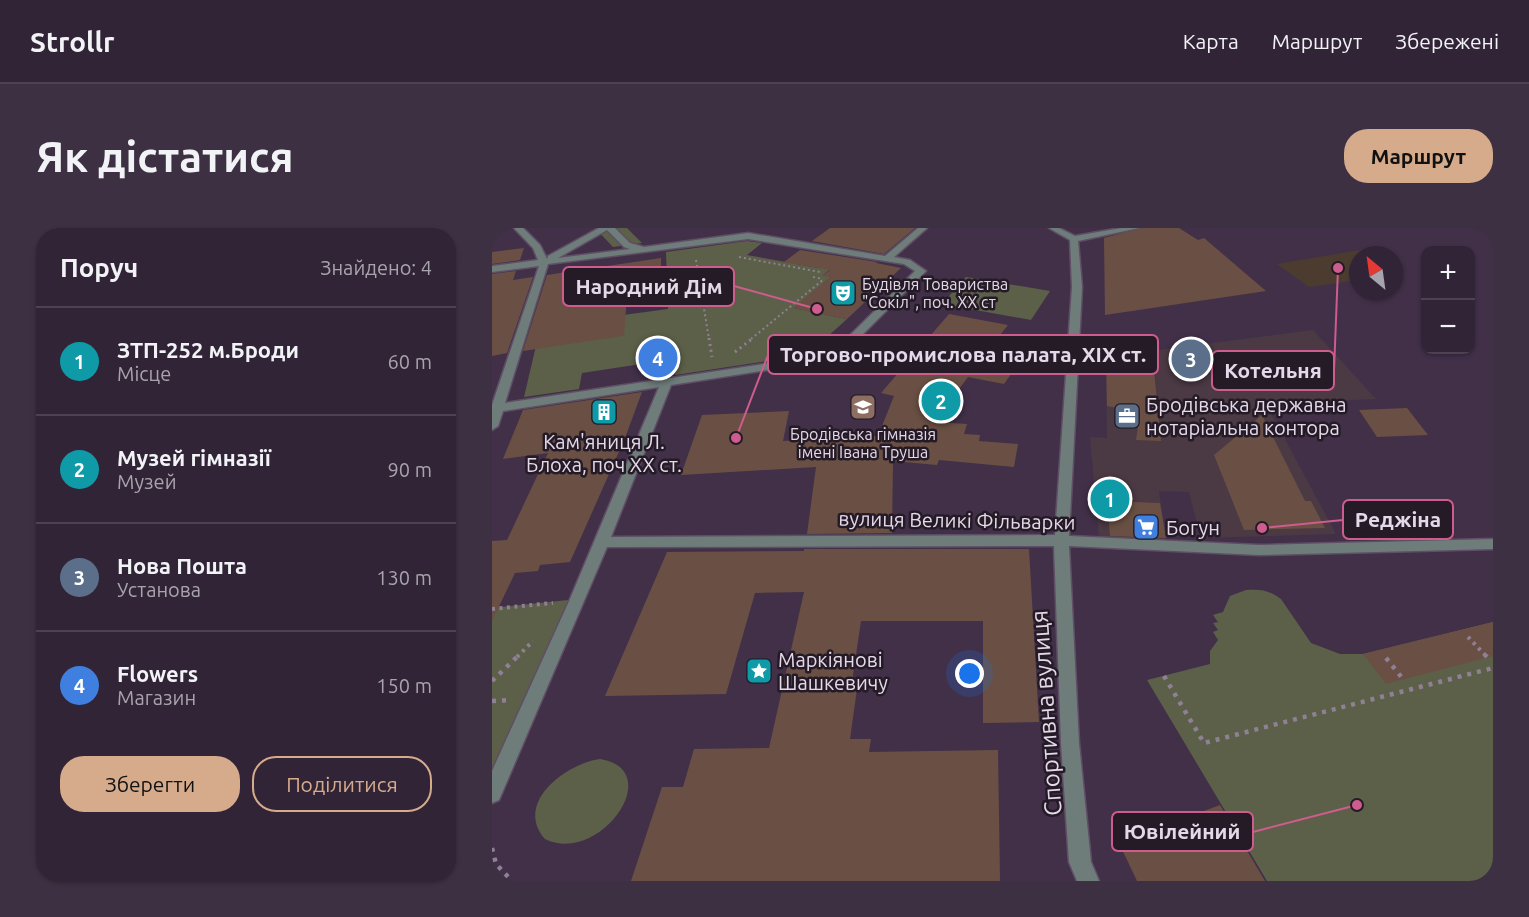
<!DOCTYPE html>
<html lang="uk">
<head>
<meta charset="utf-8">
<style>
  body { margin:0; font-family:Ubuntu,sans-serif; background:#3d3042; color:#f1f3f6 }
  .controls { position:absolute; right:18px; top:18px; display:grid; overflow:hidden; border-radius:12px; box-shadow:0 2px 4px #0004 }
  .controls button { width:54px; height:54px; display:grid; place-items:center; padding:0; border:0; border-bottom:2px solid #4d4152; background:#322437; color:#f1f3f6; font:30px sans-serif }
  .compass { position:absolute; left:857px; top:18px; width:54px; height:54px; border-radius:50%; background:#322437; box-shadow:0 2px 4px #0004; rotate:331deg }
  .you { position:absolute; left:478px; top:446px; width:21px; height:21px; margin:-15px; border:4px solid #fff; border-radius:50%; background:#1a73e8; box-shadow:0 0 0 9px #1a73e833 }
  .badge { display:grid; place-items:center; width:39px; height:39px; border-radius:50%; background:#d6ab8b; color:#fff; font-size:20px; font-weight:700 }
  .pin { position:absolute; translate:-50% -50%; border:3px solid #fff; box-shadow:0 2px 6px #0006 }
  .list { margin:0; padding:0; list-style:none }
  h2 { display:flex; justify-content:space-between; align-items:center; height:78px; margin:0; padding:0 24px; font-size:26px }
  h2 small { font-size:20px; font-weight:400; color:#a8a4ad }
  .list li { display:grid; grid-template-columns:39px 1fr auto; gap:18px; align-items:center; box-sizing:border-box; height:108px; padding:0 24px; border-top:2px solid #4d4152 }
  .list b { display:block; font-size:22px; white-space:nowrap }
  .list p { margin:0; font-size:20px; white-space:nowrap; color:#a8a4ad }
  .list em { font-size:20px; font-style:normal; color:#a8a4ad }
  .actions { display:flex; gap:12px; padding:18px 24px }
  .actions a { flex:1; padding:14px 0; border:2px solid #d6ab8b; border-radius:24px; text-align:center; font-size:21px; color:#d6ab8b }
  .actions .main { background:#d6ab8b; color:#111 }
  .map { position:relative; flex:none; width:1001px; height:653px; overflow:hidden; border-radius:24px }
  header { display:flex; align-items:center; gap:36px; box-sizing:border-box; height:84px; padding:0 30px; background:#322437; border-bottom:2px solid #4d4152 }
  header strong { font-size:28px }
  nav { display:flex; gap:33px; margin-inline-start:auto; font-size:21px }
  .intro { display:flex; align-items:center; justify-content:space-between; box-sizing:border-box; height:144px; padding:0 36px }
  h1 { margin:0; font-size:42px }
  .button { padding:15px 27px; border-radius:24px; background:#d6ab8b; color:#111; font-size:21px; font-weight:700 }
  main { display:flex; gap:36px; padding:0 36px }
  aside { flex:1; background:#322437; border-radius:24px; box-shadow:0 2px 4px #0004 }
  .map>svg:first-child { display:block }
  .commercial { fill:#4b3943 }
  .industrial { fill:#4c3c30 }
  .green { fill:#5c6048 }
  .building { fill:#6a5044 }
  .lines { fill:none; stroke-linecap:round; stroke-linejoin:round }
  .minor-casing { stroke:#5f4e66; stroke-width:3 }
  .path-far3 { stroke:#8f8095; stroke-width:2; stroke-dasharray:2 3; stroke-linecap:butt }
  .path-far2 { stroke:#8f8095; stroke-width:3; stroke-dasharray:2 4; stroke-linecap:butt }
  .path-far1 { stroke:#8f8095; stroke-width:4; stroke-dasharray:3 4.5; stroke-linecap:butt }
  .path { stroke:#8f8095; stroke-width:4.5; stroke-dasharray:4 6; stroke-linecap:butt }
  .minor { fill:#6e7d7a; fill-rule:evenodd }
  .labels { text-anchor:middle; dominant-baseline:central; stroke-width:5; stroke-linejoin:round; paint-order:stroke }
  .far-poi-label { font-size:16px; fill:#e5d9e9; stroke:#241b27; text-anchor:start }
  .poi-label { font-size:20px; fill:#e5d9e9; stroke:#241b27; text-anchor:start }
  .street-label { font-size:20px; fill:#e5d9e9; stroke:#241b27 }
  .near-street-label { font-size:24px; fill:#e5d9e9; stroke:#241b27 }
  .leader { fill:none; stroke:#ce5c8d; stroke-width:2 }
  .callout-dot { fill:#ce5c8d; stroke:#241b27; stroke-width:2 }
  .callout { fill:#241b27; stroke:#ce5c8d; stroke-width:2 }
  .callout-label { font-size:21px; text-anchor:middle; font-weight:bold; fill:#e5d9e9 }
</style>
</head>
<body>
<header>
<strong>Strollr</strong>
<nav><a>Карта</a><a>Маршрут</a><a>Збережені</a></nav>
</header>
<div class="intro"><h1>Як дістатися</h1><a class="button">Маршрут</a></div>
<main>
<aside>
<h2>Поруч<small>Знайдено: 4</small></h2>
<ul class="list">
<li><span class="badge" style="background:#0f9aa8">1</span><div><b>ЗТП-252 м.Броди</b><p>Місце</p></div><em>60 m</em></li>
<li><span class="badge" style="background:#0f9aa8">2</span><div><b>Музей гімназії</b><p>Музей</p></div><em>90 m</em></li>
<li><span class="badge" style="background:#5c6f8a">3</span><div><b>Нова Пошта</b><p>Установа</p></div><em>130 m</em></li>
<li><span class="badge" style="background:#3f7fe0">4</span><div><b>Flowers</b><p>Магазин</p></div><em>150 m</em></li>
</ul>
<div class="actions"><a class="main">Зберегти</a><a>Поділитися</a></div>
</aside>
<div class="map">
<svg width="1001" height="653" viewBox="0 0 1001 653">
  <rect width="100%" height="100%" fill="#423049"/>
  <path class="commercial" d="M821 102 884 171 774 176 844 306 709 310 697 264 667 263 674 313 607 311 598 209 615 210 614 131 667 134 660 123Z"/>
  <path class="industrial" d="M881 20 893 27H866V52L817 59 785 36Z"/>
  <path class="green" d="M103 0H135L150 15 121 19Z
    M255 13 270 15 255 27 327 40 352 30 331 47 339 49 302 80 355 91 315 127 183 147 182 131 90 145 87 161 32 169 52 84 124 88 176 81 174 24Z
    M474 49 558 63 539 92 450 76Z
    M754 362C768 361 777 362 789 371L819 415 848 426H871L1001 394V653H775L655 452 718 436V423L726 412 721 404 726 402 721 395 726 394 721 387 731 384 738 368Z
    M86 371 0 565V380Z
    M108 531C176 542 107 638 53 611 21 575 75 535 108 531Z"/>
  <path class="building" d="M338 0H423L392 26 320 13Z
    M649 0H687L706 12 712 10 774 63 613 87 612 10Z
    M32 20 28 32 0 36V24Z
    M308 22 385 34 384 35 409 40 355 91 301 80 339 49 330 48 338 42 292 34Z
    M169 30V62L135 67 132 108 31 123 55 47Z
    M24 43 21 52 41 49 15 125 0 128V46Z
    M457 86 516 97 500 117 535 124 512 156 476 149 443 194 475 196 472 206 488 207 487 213 526 216 522 239 447 232 445 237 401 233 400 305 315 306 324 239 189 247 210 187 297 183 291 213 386 208 402 168 389 165Z
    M660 123 665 172 669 213 644 212 648 185 615 178 614 129Z
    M150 164 133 210 78 334 48 337 46 343 23 345 0 393V313L15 312 56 225 11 231 31 182Z
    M915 180 936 207 885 209 867 182Z
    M770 187 813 273H819L833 300 752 302 722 227Z
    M615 273 668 275 674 310 618 308Z
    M312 321H537L547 494 491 495V393H369L360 454H366L358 511H379L377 524 506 522 508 653H139L170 559H191L202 521 277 520 312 364 263 365 234 466 113 468 175 324 312 323Z
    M1001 394V428L894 456 871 426Z
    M728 577 773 653H645L627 615Z"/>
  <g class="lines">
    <g class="minor-casing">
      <path id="minor" d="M22 0H31L48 17 55 31 56 28 107 0H123L138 15 152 19 256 5 393 28 426 0H435L402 29 418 32 434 43 346 131 179 157 119 309 563 307 580 59 578 12 557 0H567L583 8 629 0H647L586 13 590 59 577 308 767 317 1001 311V321L767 327 577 318 587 515 599 634 607 653H585L577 634 569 515 562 318 115 319 7 572 0 575V543L78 371 167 159 11 183 6 198 0 202V177L47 38 0 44V38L46 32 41 20ZM115 2 132 19 138 21 66 30ZM256 11 412 36 423 43 339 126 13 175 56 36Z"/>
    </g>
    <path class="path-far3" d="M247 29 328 44
      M204 32 217 111
      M321 49 331 51
      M259 111 332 51"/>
    <path class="path-far2" d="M217 110 220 129
      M243 124 261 110"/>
    <path class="path-far1" d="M0 381 61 375
      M976 409 995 429
      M25 429 41 413"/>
    <path class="path" d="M993 427 995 429
      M894 430 911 451
      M672 448 712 515 1001 440
      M0 453 27 427
      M0 473 17 472
      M0 620 4 636 20 653"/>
    <use href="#minor" class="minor"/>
  </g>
  <defs>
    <g id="theatre-square" transform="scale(1.35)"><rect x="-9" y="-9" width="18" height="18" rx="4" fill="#0f9aa8" stroke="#241b27"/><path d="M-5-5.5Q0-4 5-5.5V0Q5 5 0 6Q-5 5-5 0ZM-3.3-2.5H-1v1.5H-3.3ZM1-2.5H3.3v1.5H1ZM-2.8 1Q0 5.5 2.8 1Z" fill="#fff"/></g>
    <g id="school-square" transform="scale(1.35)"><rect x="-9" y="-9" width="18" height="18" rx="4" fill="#8d6e63" stroke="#241b27"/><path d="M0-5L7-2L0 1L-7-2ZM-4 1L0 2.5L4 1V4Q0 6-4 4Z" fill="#fff"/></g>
    <g id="building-square" transform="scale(1.35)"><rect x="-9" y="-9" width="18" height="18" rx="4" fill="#0f9aa8" stroke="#241b27"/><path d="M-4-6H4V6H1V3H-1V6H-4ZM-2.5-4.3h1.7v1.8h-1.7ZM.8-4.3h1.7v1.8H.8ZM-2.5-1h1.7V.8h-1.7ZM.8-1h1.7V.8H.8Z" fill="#fff"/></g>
    <g id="office-square" transform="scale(1.35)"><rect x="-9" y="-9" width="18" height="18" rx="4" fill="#5c6f8a" stroke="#241b27"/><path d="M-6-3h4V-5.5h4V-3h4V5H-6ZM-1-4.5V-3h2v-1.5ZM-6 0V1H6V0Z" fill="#fff"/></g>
    <g id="supermarket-square" transform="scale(1.35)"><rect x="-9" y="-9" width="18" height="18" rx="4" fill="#3f7fe0" stroke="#241b27"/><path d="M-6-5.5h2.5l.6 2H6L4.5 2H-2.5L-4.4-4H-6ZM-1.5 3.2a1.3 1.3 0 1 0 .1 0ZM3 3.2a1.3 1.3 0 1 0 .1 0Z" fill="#fff"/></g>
    <g id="sight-square" transform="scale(1.35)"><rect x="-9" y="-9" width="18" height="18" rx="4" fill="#0f9aa8" stroke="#241b27"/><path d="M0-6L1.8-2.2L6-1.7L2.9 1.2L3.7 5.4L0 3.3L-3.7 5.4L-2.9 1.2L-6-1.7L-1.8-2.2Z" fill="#fff"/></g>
  </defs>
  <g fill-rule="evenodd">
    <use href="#theatre-square" x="351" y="65"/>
    <use href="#school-square" x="371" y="179"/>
    <use href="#building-square" x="112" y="184"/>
    <use href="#office-square" x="635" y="188"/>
    <use href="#supermarket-square" x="654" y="299"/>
    <use href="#sight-square" x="267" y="443"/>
  </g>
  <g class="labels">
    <g class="far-poi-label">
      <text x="370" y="56">Будівля Товариства<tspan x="370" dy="18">"Сокіл", поч. ХХ ст</tspan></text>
      <text x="371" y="206" text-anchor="middle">Бродівська гімназія<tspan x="371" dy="18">імені Івана Труша</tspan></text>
    </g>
    <g class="poi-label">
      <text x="654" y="176">Бродівська державна<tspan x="654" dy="23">нотаріальна контора</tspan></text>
      <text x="112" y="213" text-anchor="middle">Кам'яниця Л.<tspan x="112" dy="23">Блоха, поч XX ст.</tspan></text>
      <text x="674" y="299">Богун</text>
      <text x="286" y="431">Маркіянові<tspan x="286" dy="23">Шашкевичу</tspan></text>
    </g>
    <g class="street-label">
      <text transform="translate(465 292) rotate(1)">вулиця Великі Фільварки</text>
    </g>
    <g class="near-street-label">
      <text transform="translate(554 485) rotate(-94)">Спортивна вулиця</text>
    </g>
  </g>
  <path class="leader" d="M325 81L242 58M244 210L276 127M846 40L842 143M770 300L851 292M865 577L761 604"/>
  <g class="callout-dot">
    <circle cx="325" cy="81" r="6"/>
    <circle cx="244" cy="210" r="6"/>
    <circle cx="846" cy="40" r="6"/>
    <circle cx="770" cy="300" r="6"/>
    <circle cx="865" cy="577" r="6"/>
  </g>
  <g class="callout">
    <rect x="71" y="39" width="171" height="39" rx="6"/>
    <rect x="276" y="107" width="390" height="39" rx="6"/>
    <rect x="720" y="123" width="122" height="39" rx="6"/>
    <rect x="851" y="272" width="110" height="39" rx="6"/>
    <rect x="620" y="584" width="141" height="39" rx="6"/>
  </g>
  <g class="callout-label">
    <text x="157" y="66">Народний Дім</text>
    <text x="471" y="134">Торгово-промислова палата, XIX ст.</text>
    <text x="781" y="150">Котельня</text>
    <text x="906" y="299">Реджіна</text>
    <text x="690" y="611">Ювілейний</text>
  </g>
</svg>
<div class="controls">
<button>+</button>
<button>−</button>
</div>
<svg class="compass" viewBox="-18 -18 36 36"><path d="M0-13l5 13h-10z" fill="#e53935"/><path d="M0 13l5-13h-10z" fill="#a8a4ad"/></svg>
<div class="you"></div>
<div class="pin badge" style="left:618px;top:271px;background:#0f9aa8">1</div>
<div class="pin badge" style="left:449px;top:173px;background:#0f9aa8">2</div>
<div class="pin badge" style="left:699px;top:131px;background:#5c6f8a">3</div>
<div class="pin badge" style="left:166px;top:130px;background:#3f7fe0">4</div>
</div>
</main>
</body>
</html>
